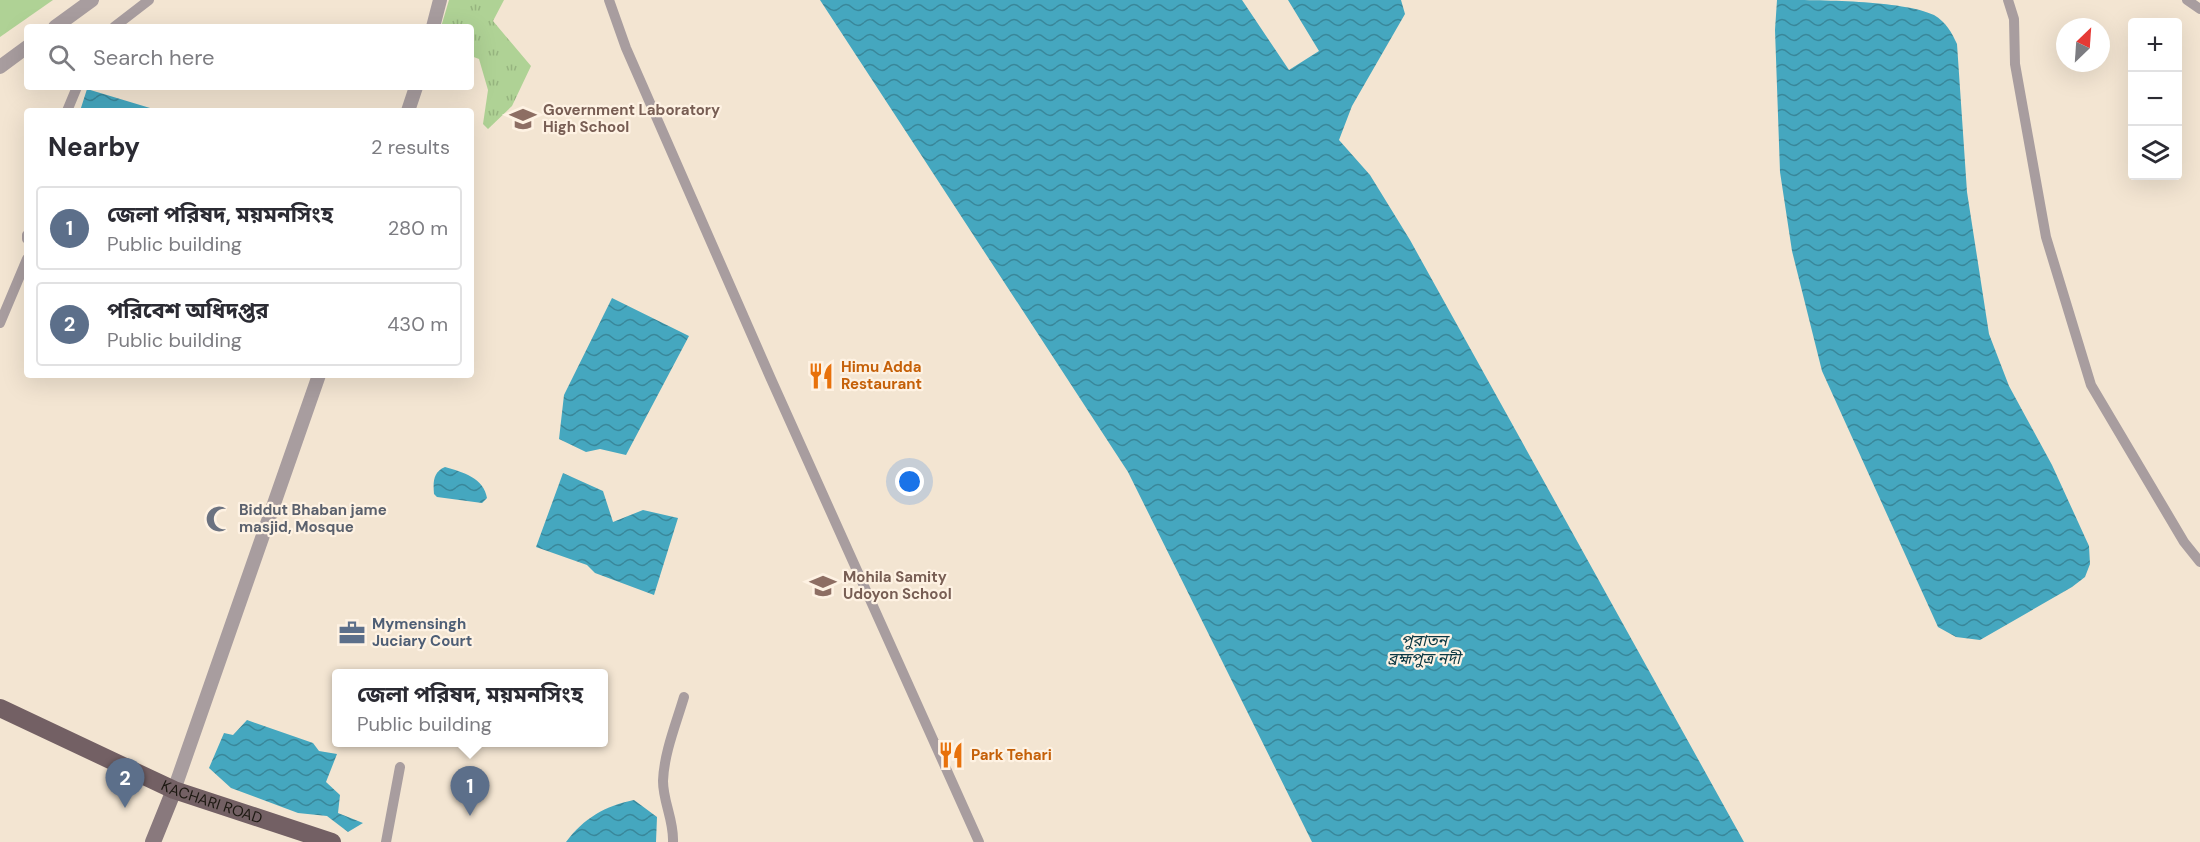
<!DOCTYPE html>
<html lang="en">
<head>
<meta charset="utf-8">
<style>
  body { margin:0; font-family:"DM Sans","Noto Sans Bengali",sans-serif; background:#f7f7f7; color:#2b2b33 }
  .controls { position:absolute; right:18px; top:18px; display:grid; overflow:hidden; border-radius:6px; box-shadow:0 6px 24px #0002 }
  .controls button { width:54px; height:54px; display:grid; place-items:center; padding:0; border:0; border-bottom:2px solid #e1e1e2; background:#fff; color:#2b2b33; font:30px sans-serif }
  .compass { position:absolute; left:2056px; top:18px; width:54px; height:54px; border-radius:50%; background:#fff; box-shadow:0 6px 24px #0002; rotate:25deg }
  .you { position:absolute; left:910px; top:482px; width:21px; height:21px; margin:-15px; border:4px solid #fff; border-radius:50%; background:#1a73e8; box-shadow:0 0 0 9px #1a73e833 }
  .badge { display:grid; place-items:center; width:39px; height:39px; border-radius:50%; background:#349448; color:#fff; font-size:20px; font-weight:700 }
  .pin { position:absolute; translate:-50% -50px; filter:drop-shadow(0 2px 3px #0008) }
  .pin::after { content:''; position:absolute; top:32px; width:21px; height:18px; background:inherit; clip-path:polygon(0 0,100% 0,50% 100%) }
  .popup { position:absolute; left:332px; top:669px; width:276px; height:78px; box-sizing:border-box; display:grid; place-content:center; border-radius:6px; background:#fff; filter:drop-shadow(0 2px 4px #0005); font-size:20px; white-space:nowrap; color:#7c7c81 }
  .popup b { font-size:22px; color:#2b2b33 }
  .popup::after { content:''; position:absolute; left:50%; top:100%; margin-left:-12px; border:12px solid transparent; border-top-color:#fff }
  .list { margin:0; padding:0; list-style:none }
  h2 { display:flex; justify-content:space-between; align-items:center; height:78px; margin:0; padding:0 24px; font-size:26px }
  h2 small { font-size:20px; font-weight:400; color:#7c7c81 }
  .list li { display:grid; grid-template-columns:39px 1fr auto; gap:18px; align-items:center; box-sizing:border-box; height:84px; margin:0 12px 12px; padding:0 12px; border:2px solid #e1e1e2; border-radius:6px }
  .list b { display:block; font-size:22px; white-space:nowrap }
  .list p { margin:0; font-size:20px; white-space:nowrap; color:#7c7c81 }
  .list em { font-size:20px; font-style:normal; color:#7c7c81 }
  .icon { flex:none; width:33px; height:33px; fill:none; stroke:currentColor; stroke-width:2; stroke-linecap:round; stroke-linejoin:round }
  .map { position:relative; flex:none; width:2200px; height:842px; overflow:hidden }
  .search { position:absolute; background:#fff; box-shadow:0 6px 24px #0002; left:24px; top:24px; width:450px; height:66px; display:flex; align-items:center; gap:15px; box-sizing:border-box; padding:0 21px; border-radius:6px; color:#7c7c81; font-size:22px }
  .panel { position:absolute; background:#fff; box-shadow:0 6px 24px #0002; left:24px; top:108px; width:450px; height:270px; border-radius:6px }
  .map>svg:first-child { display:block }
  .green { fill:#afd295 }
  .park { fill:url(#park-tufts) }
  .water { fill:url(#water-waves) }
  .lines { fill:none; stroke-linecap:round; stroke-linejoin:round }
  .minor { stroke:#a89d9f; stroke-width:10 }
  .tertiary { stroke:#a89d9f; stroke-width:14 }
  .secondary { stroke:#89797d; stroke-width:16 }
  .primary { stroke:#736064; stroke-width:18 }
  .labels { text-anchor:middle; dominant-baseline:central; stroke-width:4.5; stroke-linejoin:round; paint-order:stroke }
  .education-label { font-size:15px; font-weight:bold; fill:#785e54; stroke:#fef2e3; text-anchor:start }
  .food-label { font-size:15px; font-weight:bold; fill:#c56008; stroke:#fef2e3; text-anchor:start }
  .worship-label { font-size:15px; font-weight:bold; fill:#5b616d; stroke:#fef2e3; text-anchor:start }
  .service-label { font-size:15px; font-weight:bold; fill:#4e5e75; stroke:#fef2e3; text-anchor:start }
  .street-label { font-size:15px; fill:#1c1811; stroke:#fef2e3 }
  .water-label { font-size:16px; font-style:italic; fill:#0b3944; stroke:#fef2e3 }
</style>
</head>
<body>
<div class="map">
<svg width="2200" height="842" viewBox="0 0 2200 842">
  <defs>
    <pattern id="park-tufts" width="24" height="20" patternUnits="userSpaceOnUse" patternTransform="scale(1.5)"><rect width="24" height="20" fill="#afd295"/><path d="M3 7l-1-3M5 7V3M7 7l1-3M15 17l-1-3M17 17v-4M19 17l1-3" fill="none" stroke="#96b47f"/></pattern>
    <pattern id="water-waves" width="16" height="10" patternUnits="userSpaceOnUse" patternTransform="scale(1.5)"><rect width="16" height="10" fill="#45a7bf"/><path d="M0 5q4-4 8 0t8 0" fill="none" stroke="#39879a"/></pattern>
  </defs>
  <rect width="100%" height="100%" fill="#f3e5d2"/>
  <path class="green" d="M0 0H53L0 37Z"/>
  <path class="park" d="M449 0H504L493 21 531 66 512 106 488 129 483 124 488 90 479 59 471 56V27H441Z"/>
  <path class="water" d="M820 0H1242L1289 70 1319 51 1288 0H1401L1405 14 1352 106 1339 140 1370 175 1410 240 1744 842H1312L1128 472Z
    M1777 0C1816 0 1902 0 1934 15 1946 22 1952 33 1957 44L1967 192 1989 334 2009 386 2052 465 2089 546 2090 564 2085 577 2072 587 1980 640 1956 637 1938 627 1822 371 1792 251 1780 172 1775 30Z
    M87 89 160 111H80Z
    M612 298 689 336 626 455 600 449 586 452 559 439 564 395Z
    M445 467C463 472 484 478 487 498L482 503 437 497 434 494C433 482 433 472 445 467Z
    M563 473 603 491 613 522 643 510 678 518 654 595 595 573 587 565 536 547Z
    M247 720 313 743 319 751 337 754 326 782 340 795 338 813 363 823 348 832 327 816 298 813 231 788 209 768 224 733 233 735Z
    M634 800 657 817 656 842H566C584 818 605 806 634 800Z"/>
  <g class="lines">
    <path class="minor" d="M609 0 626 48 771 379 979 842
      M2008 0 2014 19 2015 64 2046 237 2091 385 2184 542 2200 562
      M2187 0 2200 9
      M114 27 149 0
      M67 111 77 87
      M27 235V239
      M0 323 27 259
      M386 842 400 767
      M673 842C674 820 663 802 663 781 664 753 676 724 684 697"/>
    <path class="tertiary" d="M55 27 92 0
      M433 27 440 0
      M0 67 27 47
      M408 111 416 87
      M174 790 319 375"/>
    <path class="secondary" d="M153 842 174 790"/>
    <path class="primary" id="s1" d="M0 708 174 790 332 842"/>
  </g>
  <defs>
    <g id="school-bare" transform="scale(2.07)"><path d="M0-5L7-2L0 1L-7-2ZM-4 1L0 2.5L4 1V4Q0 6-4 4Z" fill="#8d6e63" stroke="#fef2e3" stroke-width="2.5" paint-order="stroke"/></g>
    <g id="restaurant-bare" transform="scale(2.07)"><path d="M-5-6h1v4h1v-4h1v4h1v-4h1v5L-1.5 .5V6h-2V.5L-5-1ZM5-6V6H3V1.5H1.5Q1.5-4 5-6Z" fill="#e8710a" stroke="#fef2e3" stroke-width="2.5" paint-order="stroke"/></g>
    <g id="mosque-bare" transform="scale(2.07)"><path d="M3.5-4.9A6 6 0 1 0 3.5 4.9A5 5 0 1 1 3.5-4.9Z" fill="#6b7280" stroke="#fef2e3" stroke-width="2.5" paint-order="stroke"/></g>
    <g id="office-bare" transform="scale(2.07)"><path d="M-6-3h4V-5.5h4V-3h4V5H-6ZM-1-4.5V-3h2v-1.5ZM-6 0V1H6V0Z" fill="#5c6f8a" stroke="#fef2e3" stroke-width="2.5" paint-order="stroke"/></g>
  </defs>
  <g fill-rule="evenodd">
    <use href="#school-bare" x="523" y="119"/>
    <use href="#restaurant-bare" x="821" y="376"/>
    <use href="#mosque-bare" x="219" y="519"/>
    <use href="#school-bare" x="823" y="586"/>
    <use href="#office-bare" x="352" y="633"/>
    <use href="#restaurant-bare" x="951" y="755"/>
  </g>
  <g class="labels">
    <g class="education-label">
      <text x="543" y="110">Government Laboratory<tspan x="543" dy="17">High School</tspan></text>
      <text x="843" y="577">Mohila Samity<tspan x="843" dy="17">Udoyon School</tspan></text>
    </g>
    <g class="food-label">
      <text x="841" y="367">Himu Adda<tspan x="841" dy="17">Restaurant</tspan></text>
      <text x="971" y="755">Park Tehari</text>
    </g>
    <g class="worship-label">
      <text x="239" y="510">Biddut Bhaban jame<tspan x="239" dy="17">masjid, Mosque</tspan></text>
    </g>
    <g class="service-label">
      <text x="372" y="624">Mymensingh<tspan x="372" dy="17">Juciary Court</tspan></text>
    </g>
    <g class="street-label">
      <text stroke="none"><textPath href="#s1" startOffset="232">KACHARI ROAD</textPath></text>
    </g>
    <g class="water-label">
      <text x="1424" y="640">পুরাতন<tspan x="1424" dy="18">ব্রহ্মপুত্র নদী</tspan></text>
    </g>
  </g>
</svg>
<div class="controls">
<button>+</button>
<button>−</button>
<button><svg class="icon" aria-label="layers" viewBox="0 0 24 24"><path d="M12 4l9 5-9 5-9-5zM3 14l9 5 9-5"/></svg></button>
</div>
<svg class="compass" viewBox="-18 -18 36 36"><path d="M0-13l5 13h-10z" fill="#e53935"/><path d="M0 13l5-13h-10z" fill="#7c7c81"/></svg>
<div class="you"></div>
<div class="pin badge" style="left:470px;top:816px;background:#5c6f8a">1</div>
<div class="popup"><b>জেলা পরিষদ, ময়মনসিংহ</b>Public building</div>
<div class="pin badge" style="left:125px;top:808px;background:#5c6f8a">2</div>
<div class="search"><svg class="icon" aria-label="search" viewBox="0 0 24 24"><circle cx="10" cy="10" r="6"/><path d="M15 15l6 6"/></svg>Search here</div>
<section class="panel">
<h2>Nearby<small>2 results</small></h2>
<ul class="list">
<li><span class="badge" style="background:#5c6f8a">1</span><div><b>জেলা পরিষদ, ময়মনসিংহ</b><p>Public building</p></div><em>280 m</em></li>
<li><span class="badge" style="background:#5c6f8a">2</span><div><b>পরিবেশ অধিদপ্তর</b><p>Public building</p></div><em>430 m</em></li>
</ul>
</section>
</div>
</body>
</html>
